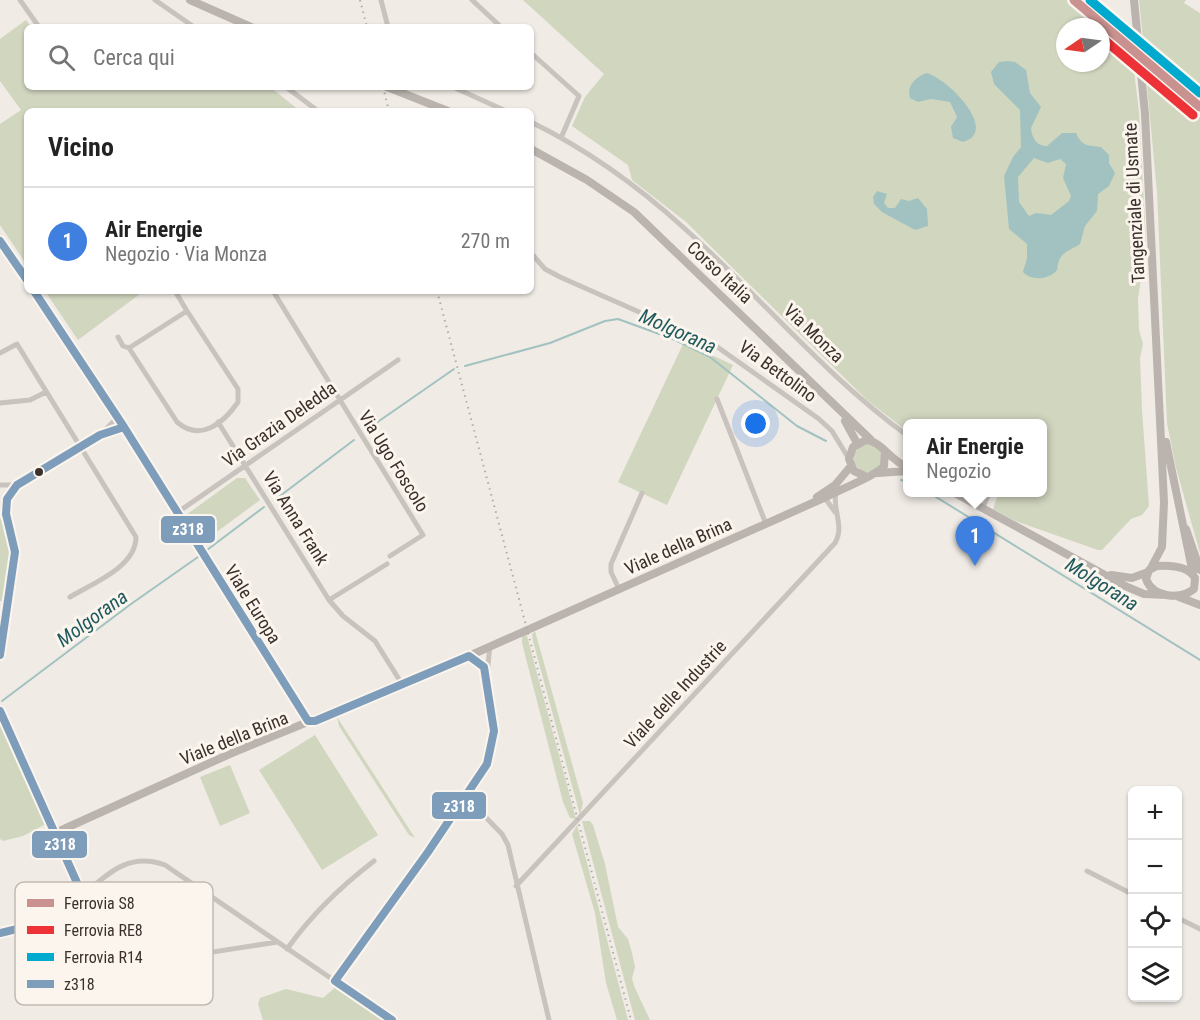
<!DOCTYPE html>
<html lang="it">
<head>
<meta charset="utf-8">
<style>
  body { margin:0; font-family:"Roboto Condensed",sans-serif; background:#f6f6f6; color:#222 }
  .controls { position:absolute; right:18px; bottom:18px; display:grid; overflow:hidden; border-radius:9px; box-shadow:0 2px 4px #0004 }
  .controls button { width:54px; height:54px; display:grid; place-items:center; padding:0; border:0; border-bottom:2px solid #e0e0e0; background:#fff; color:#222; font:30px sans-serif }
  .compass { position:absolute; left:1056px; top:18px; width:54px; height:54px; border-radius:50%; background:#fff; box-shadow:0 2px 4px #0004; rotate:257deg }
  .you { position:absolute; left:756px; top:424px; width:21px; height:21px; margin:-15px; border:4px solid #fff; border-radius:50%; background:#1a73e8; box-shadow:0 0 0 9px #1a73e833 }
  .badge { display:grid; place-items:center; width:39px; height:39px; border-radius:50%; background:#7a716c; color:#fff; font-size:20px; font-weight:700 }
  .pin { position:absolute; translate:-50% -50px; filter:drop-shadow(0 2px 3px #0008) }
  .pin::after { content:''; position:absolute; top:32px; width:21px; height:18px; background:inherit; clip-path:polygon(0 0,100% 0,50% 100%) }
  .popup { position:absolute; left:903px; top:419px; width:144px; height:78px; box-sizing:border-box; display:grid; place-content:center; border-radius:9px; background:#fff; filter:drop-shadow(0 2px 4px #0005); font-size:20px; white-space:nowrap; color:#767676 }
  .popup b { font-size:22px; color:#222 }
  .popup::after { content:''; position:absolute; left:50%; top:100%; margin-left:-12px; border:12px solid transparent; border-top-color:#fff }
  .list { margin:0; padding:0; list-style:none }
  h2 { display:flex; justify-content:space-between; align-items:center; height:78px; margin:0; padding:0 24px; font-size:26px }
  h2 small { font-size:20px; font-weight:400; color:#767676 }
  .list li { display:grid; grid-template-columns:39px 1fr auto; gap:18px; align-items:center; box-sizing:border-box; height:108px; padding:0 24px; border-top:2px solid #e0e0e0 }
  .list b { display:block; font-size:22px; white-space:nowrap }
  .list p { margin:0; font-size:20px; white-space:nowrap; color:#767676 }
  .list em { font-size:20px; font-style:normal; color:#767676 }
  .icon { flex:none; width:33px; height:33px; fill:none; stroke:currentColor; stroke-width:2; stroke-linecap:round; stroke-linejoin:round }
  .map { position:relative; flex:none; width:1200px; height:1020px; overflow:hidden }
  .search { position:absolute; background:#fff; box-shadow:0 2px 4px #0004; left:24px; top:24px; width:510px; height:66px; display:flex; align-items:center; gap:15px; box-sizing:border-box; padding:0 21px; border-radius:9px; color:#767676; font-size:22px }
  .panel { position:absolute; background:#fff; box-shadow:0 2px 4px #0004; left:24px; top:108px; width:510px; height:186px; border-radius:9px }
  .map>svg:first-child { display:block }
  .green { fill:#d1d6bf }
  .water { fill:#a1c2c1; fill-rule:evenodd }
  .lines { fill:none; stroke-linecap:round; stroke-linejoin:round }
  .stream { stroke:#a1c2c1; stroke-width:2 }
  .street { stroke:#c9c3be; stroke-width:5 }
  .secondary { stroke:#bab3ae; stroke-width:8 }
  .rail { stroke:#b1aca8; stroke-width:2; stroke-dasharray:1.5 4.5; stroke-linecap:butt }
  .bus-1-casing { stroke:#fbf5ee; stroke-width:12 }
  .bus-1 { stroke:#7e9dba; stroke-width:8 }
  .rail-1-casing { stroke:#fbf5ee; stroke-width:14 }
  .rail-2-casing { stroke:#fbf5ee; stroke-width:14 }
  .rail-3-casing { stroke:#fbf5ee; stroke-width:14 }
  .rail-1 { stroke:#c9918f; stroke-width:9 }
  .rail-2 { stroke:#ee3338; stroke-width:9 }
  .rail-3 { stroke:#00a9ce; stroke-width:9 }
  .bus-dot { fill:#3b302b; stroke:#fbf5ee; stroke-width:2 }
  .labels { text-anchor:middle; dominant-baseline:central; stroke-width:6; stroke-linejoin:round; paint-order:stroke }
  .street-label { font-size:18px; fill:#3b302b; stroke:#fbf5ee }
  .water-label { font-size:20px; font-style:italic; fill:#1f5a5e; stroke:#fbf5ee }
  .key { fill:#fbf5ee; stroke:#c1bab4; stroke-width:1.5 }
  .key-label { font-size:16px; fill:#3b302b }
  .line-badge { stroke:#fbf5ee; stroke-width:2 }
  .badge-label { font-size:16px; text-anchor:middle; font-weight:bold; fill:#fff }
</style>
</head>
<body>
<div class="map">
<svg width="1200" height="1020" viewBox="0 0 1200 1020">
  <rect width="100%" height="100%" fill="#f0ebe5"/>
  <path class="green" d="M523 0H1069L1100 27H1065V63H1101V27L1132 54 1139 112 1146 241 1138 299 1139 330 1143 344 1140 358 1142 410 1149 506 1142 515 1131 519 1102 550H1098L1015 521 993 509 998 495 995 493 1042 492V424H908L907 431 867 400 686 222 632 180 628 165 572 126 585 97 604 74Z
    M1139 0H1186L1184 3 1200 13V97L1144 50Z
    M26 20 31 27H27V87H270L300 111H27V265L0 225V124L21 110 0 81V39Z
    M1145 65 1200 111V553L1176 468 1167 423 1157 192Z
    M45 291H144L78 340Z
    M684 342 733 365 667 505 618 482Z
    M854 458a14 14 0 1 1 28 0a14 14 0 1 1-28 0Z
    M237 478H245L260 500 203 542 186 515Z
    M0 518 14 536 9 602 0 601Z
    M535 631 583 803 580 815 533 641 532 634Z
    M526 634 527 636 576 819 570 818 563 802 522 643V635Z
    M0 711 50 822 23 836 3 841 0 839Z
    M337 717 415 838 409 835 339 726Z
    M315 735 378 835 322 870 259 770Z
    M230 765 250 813 220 826 200 777Z
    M582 821H590L593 825 605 864 618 927 628 939 632 953 635 967 632 978 634 986 650 1020H635Z
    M577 825 628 1020H617L606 983 595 913 572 834Z
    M338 985 389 1020H263L258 1004 260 998 286 989 323 998Z"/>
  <path class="water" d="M1008 61 1015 62 1026 70 1030 93 1041 107 1031 128C1032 138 1036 146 1047 146L1062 133H1076C1082 147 1088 145 1101 147L1109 155V163L1115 173 1109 186 1098 194 1097 211 1085 226 1080 244C1066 253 1059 252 1057 270 1049 280 1031 281 1023 272L1027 258V244L1009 229 1004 176 1013 157 1021 147 1020 110 994 84 991 72 999 62ZM1034 158 1048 163 1060 159 1066 164 1063 178 1071 196 1069 201 1051 215 1036 213 1029 216 1019 202 1018 177Z
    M926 73C945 76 1001 131 963 142L953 138 951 127 957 117 950 102 931 99 918 102 910 98C906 86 916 77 926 73Z
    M877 191 887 194 884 203 888 208H895L901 199 909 201 918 198 927 209 928 226 915 230 882 212 874 204 873 197Z"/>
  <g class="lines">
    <path class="stream" d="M465 366 550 343 605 321 618 319 673 339 710 357 797 426 826 441
      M369 428 454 369
      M901 480 908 482
      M928 492 1200 660
      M276 499 354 440
      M207 550 264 507
      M2 701 131 604 198 557"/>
    <path class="street" d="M20 0 39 27
      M155 0 194 27
      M381 0 388 27
      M472 0 501 27
      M531 53 579 96 561 138
      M286 87 318 111
      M453 87 506 111
      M531 122C586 149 639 187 684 228 760 296 825 376 908 436
      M531 253 545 269 560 277 716 346 819 419 832 431 849 459
      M175 291 187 311
      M273 291 423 535 390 556
      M118 337 123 346 129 348 177 422C200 442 223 424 238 402V389L187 311 129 348
      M0 353 17 344 136 537C136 567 93 583 70 597
      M717 399 766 524
      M0 403 30 400 46 392
      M218 422 329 600 343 616 375 641 402 684
      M100 435 124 427
      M0 485H17
      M828 494 827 501 835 512
      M982 509 988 496 987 492
      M178 512 398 360
      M619 589 611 572V564L642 493
      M329 600 387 564
      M0 655 15 552 6 514 7 499 17 485 100 435 118 417
      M469 656 480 663 486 672
      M0 711 55 833
      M465 796 502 834 508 845 549 1020
      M1087 871 1132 894
      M516 886 835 543C845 526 832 510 836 492
      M79 898C106 876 127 851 165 865L392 1020
      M1178 918 1200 929
      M287 949C312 914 340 887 374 861
      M66 975 277 942
      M335 981 428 852 487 764 494 731 487 674 490 646"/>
    <path class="secondary" d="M190 0 251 27
      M1134 0 1145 114 1164 502 1162 547 1151 568
      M387 87 448 111
      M531 149 587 180 634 212 871 440
      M0 241 27 280
      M34 291 124 427 308 721
      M845 421 857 443
      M1166 442 1193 574
      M878 473 908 471
      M867 477 854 471 849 459 853 447 866 440C881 441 890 460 908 468
      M953 492 1125 586 1144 594 1167 595
      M817 497 835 485 851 466
      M1186 529 1200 570
      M1157 566C1170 565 1188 566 1195 578L1194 589C1180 600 1153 598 1146 579L1149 570Z
      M1111 575 1132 578 1148 572
      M1179 597 1200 605
      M0 933 54 920 79 898 78 885 55 833 232 753 469 656 826 497C839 490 879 474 884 466L885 452"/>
    <path class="rail" d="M360 0 367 27
      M383 87 389 111
      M437 291 631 1020"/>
    <g class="bus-1-casing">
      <path id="bus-1" d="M0 241 27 280
        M34 291 124 427 308 721H315L469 656 484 667 494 731 487 764 428 852 335 981 392 1020
        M0 655 15 552 6 514 7 499 17 485 100 435 124 427
        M0 711 78 885 79 898 54 920 0 933"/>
    </g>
    <use href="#bus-1" class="bus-1"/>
    <g class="rail-1-casing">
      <path id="rail-1" d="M1074 0 1200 107"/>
    </g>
    <g class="rail-2-casing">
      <path id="rail-2" d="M1101 37 1193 115"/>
    </g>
    <g class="rail-3-casing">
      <path id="rail-3" d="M1090 0 1200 93"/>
    </g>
    <use href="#rail-1" class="rail-1"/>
    <use href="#rail-2" class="rail-2"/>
    <use href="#rail-3" class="rail-3"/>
  </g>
  <circle class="bus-dot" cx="39" cy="472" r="5"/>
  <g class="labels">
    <g class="street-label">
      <text transform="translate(1134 203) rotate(-93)">Tangenziale di Usmate</text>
      <text transform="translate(720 272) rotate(43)">Corso Italia</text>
      <text transform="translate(814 333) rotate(44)">Via Monza</text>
      <text transform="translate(778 371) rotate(36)">Via Bettolino</text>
      <text transform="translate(279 424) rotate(-35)">Via Grazia Deledda</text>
      <text transform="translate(394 461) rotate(58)">Via Ugo Foscolo</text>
      <text transform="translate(296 518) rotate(58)">Via Anna Frank</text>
      <text transform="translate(678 546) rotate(-24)">Viale della Brina</text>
      <text transform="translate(253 604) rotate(58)">Viale Europa</text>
      <text transform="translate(675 694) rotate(-47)">Viale delle Industrie</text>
      <text transform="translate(234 738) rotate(-22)">Viale della Brina</text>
    </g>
    <g class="water-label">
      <text transform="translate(678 331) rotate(24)">Molgorana</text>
      <text transform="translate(1102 584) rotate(32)">Molgorana</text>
      <text transform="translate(92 618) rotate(-36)">Molgorana</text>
    </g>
  </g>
  <rect x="15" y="882" width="198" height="123" rx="9" class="key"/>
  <rect x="27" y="899" width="27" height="8" fill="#c9918f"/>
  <rect x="27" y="926" width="27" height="8" fill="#ee3338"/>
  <rect x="27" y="953" width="27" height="8" fill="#00a9ce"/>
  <rect x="27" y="980" width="27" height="8" fill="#7e9dba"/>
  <g class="key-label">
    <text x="64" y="909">Ferrovia S8</text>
    <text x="64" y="936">Ferrovia RE8</text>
    <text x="64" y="963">Ferrovia R14</text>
    <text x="64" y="990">z318</text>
  </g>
  <g class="line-badge">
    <rect x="160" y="515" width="56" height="29" rx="6" fill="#7e9dba"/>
    <rect x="431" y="791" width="56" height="29" rx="6" fill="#7e9dba"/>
    <rect x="31" y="830" width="57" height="29" rx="6" fill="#7e9dba"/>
  </g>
  <g class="badge-label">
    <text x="188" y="535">z318</text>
    <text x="459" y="812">z318</text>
    <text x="60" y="850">z318</text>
  </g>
</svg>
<div class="controls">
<button>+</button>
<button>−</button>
<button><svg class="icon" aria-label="locate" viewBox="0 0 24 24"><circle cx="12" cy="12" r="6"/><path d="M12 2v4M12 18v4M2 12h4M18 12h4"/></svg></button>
<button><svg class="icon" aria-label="layers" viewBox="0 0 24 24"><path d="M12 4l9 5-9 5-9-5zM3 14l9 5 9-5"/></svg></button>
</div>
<svg class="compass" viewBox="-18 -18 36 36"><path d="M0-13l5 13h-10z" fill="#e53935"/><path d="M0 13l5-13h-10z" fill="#767676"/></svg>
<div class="you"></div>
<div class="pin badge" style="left:975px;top:566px;background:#3f7fe0">1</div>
<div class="popup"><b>Air Energie</b>Negozio</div>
<div class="search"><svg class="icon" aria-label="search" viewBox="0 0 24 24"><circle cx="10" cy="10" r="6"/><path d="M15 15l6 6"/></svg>Cerca qui</div>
<section class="panel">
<h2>Vicino<small></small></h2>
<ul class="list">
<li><span class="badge" style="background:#3f7fe0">1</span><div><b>Air Energie</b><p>Negozio · Via Monza</p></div><em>270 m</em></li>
</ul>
</section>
</div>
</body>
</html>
